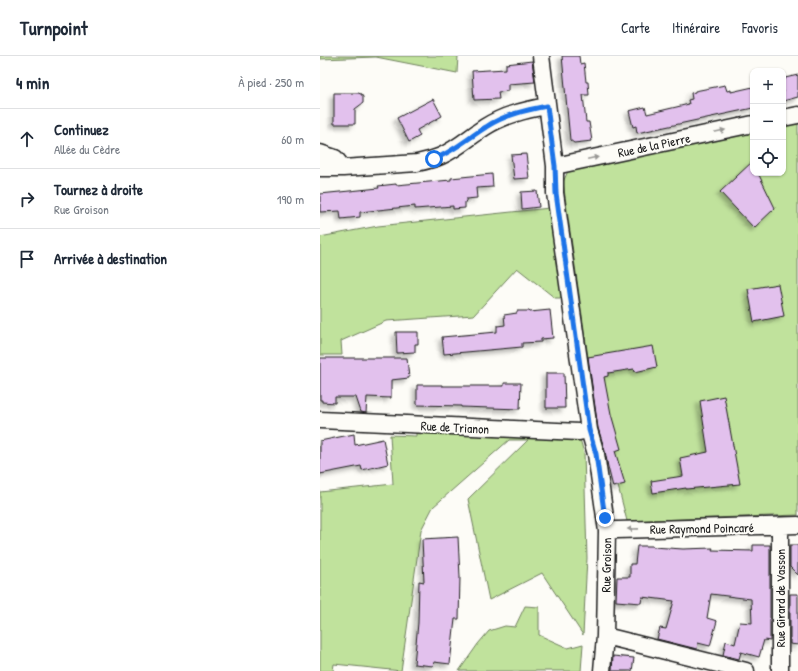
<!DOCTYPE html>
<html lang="fr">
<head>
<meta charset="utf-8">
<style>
  body { margin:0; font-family:"Patrick Hand",sans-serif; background:#f6f6f7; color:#1f2937 }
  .controls { position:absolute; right:12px; top:12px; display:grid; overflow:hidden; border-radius:8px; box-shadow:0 1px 3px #0004 }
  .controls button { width:36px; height:36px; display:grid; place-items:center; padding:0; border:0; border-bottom:1px solid #e0e1e3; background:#fff; color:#1f2937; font:20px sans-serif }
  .stop { position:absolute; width:12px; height:12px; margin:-9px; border:3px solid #1a73e8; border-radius:50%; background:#fff }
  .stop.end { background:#1a73e8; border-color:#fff; box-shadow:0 1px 4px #0008 }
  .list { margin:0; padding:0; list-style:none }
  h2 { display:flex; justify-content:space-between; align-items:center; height:52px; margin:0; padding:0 16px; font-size:17px }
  h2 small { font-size:13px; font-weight:400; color:#747a83 }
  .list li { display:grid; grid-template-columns:26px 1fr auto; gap:12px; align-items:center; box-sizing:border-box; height:60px; padding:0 16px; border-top:1px solid #e0e1e3 }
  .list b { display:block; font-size:15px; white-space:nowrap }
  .list p { margin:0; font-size:13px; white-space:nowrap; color:#747a83 }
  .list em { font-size:13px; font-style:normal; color:#747a83 }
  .icon { flex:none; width:22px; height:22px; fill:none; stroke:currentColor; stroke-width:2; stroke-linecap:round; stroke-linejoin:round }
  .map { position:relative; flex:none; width:478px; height:615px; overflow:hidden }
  header { display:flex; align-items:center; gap:24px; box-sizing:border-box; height:56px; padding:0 20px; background:#fff; border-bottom:1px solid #e0e1e3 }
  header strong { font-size:19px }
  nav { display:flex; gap:22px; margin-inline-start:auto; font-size:14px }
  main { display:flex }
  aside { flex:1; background:#fff }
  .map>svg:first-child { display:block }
  .green { fill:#c0e29c; stroke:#6e7f5c }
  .building { fill:#e2c1ed; stroke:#1c1c1c; filter:url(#shadow) }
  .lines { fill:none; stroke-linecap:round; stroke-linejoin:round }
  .street-casing { stroke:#1c1c1c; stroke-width:19 }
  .street { stroke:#fdfcf7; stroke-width:16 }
  .oneway { fill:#989794 }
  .route { stroke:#1a73e8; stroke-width:5 }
  .labels { text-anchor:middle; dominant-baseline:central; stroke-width:4; stroke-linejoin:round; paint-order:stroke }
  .street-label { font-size:13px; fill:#1c1c1c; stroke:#fdfcf7 }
</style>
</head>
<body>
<header>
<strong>Turnpoint</strong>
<nav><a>Carte</a><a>Itinéraire</a><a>Favoris</a></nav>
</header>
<main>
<aside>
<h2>4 min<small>À pied · 250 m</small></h2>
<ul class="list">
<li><svg class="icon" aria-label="ahead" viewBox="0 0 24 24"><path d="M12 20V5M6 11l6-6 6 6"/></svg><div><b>Continuez</b><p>Allée du Cèdre</p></div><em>60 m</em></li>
<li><svg class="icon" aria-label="right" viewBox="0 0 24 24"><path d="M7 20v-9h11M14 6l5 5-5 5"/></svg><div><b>Tournez à droite</b><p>Rue Groison</p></div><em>190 m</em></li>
<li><svg class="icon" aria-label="arrive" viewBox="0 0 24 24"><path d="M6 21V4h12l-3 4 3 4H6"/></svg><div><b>Arrivée à destination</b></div></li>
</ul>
</aside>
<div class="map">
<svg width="478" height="615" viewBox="0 0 478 615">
  <defs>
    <filter id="shadow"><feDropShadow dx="-3.5" dy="3.5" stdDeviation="2" flood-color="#0004"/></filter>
  </defs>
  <rect width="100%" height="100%" fill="#fdfcf7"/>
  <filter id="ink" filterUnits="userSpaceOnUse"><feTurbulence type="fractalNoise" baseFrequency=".025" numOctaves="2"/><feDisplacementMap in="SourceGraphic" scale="8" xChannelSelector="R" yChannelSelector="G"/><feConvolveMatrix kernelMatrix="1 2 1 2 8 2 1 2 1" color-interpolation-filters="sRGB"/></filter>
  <g filter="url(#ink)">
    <path class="green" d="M0 0H138L137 17 56 1 0 3Z
      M478 66V459L307 465 272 329 243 126 249 113 382 87 433 76V117H463V70Z
      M230 152 242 242H235L197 212 154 259 66 265 21 285 22 299H0V181L58 170Z
      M96 373 260 383 264 397 267 502 263 579 222 517 169 544 148 443 208 384H189L113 451 101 474 81 615 14 608 13 615H0V436L73 428 70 379 96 380Z
      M205 550 219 551V579L248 592 263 588 261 615H139L158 588 169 575 185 570 195 571Z"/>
    <path class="building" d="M242 0H259L260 8 264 7 266 26H268L269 39H263L266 66H269L272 85 254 87 250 84Z
      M212 5 215 26 188 28V35L178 36 179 43 154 44 152 15 186 13V8Z
      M478 19V41L463 45V24L466 23 465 22Z
      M405 29 407 35 411 34V36L433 31V52L317 77 316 70 313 71 309 55 325 51 327 58 369 48 368 44 372 43 371 37 375 36V35Z
      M14 37H38L41 38 43 41V47L35 53V68H14Z
      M113 43 122 60 97 74 100 80 89 86 77 62Z
      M206 98 209 122 194 123 191 99Z
      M433 105V117H438L455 152 434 172 400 136Z
      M172 118 173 131 156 132 157 142 146 143V145L145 146V152L133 153V150L95 153V150L40 156V161L21 163 20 155 0 156V138L59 132 58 130 76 128V129L131 124V122Z
      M217 135 219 151 202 153 201 136Z
      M458 228 464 260 434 266 428 233Z
      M230 254 233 282 221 283V286L202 287V291L124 298 122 281 177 276V270L185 269 184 259 197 257V255H209L210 256Z
      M76 276H98V288H95V296L77 297Z
      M333 290 337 311 315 316 314 313 288 317V320L284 321 291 358 301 393 295 395 305 428 293 431 288 411 285 395 278 372 268 301Z
      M0 302H87L89 322 71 324V342L47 341 46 357 41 356 36 341H15V347L2 346V344H0Z
      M226 317H244L245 352H226Z
      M184 327H201L200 353 141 351V350L97 349V329H122V330H184Z
      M404 340 420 428 366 433V432L333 437 331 425 363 420 360 402 388 396 380 345Z
      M34 378 35 389 63 383 68 408 42 414 41 410 0 418V385Z
      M138 481 140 521 139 563H135L130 608 114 606 113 610 94 608 98 567 99 525 104 526 102 483Z
      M433 489H450V585L444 584 439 601 421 596 419 603 403 599 406 585 415 588 420 566 432 567 431 543 391 538 387 562 397 565 390 590 378 587 377 593 337 583 340 572 346 573 354 545 322 541 321 547 296 545 297 521H310V508H315L317 490H333V491L363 493 393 492 392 494 433 495Z
      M470 489H478V519L470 511Z
      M470 538H478V589L470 588Z
      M293 600 314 602 312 615H292Z"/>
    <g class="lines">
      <g class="street-casing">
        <path id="street" d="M221 0 235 110V137L269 374 276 398 287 475 285 580 282 615
          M463 62 478 59
          M0 97 15 102 23 112
          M235 110 433 68
          M0 112H23L97 107C106 105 114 103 121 100 137 93 151 80 165 71 184 59 205 54 227 50
          M0 364 259 376 269 374
          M287 475 297 474 478 469
          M285 580 426 615
          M460 615V470"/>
      </g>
      <use href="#street" class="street"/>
    </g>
    <defs><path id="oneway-solid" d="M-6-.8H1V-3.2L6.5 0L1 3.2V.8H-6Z"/></defs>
    <g class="oneway">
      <use href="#oneway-solid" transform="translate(400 75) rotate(-12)"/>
      <use href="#oneway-solid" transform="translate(273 102) rotate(-12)"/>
      <use href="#oneway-solid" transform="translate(313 473) rotate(179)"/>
    </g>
  </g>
  <g class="lines" filter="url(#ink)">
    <path class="route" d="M114 103C133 96 148 82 166 71 184 59 206 54 227 50L235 110 236 137 269 374 276 398 285 462"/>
  </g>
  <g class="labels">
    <g class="street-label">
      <text transform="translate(334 89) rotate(-12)">Rue de la Pierre</text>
      <text transform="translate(135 371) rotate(3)">Rue de Trianon</text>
      <text transform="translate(382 472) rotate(-1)">Rue Raymond Poincaré</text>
      <text transform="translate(286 509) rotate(-89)">Rue Groison</text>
      <text transform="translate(460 542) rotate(-90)">Rue Girard de Vasson</text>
    </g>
  </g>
</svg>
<div class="controls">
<button>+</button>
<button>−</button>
<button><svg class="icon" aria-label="locate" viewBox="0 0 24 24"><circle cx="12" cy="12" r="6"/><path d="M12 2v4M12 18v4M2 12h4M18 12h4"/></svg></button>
</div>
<div class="stop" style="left:114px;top:103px"></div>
<div class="stop end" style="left:285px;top:462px"></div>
</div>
</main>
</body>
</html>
